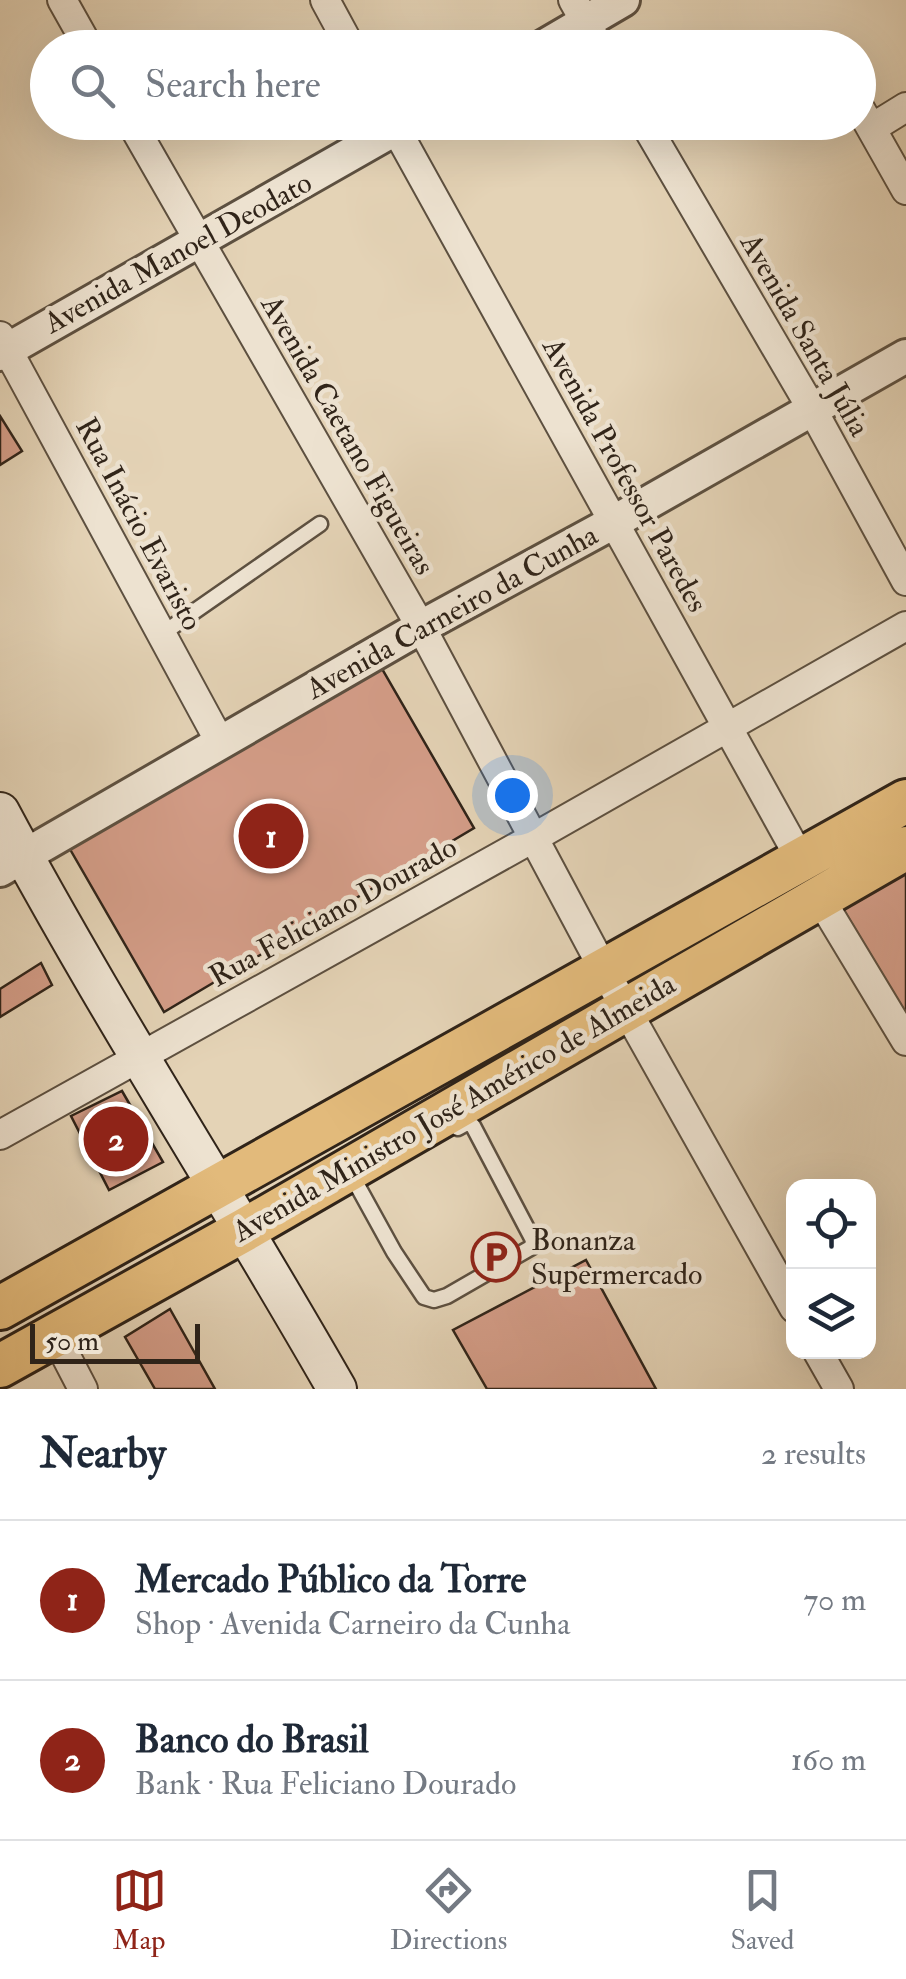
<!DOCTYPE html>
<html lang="en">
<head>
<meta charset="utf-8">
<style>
  body { margin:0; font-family:"IM FELL Double Pica",serif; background:#f2f2f3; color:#1f2937 }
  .controls { position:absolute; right:30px; bottom:30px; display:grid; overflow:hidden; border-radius:20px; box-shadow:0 10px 40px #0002 }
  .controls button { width:90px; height:90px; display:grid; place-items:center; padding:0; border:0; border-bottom:2px solid #e0e1e3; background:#fff; color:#1f2937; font:50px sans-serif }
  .scale { position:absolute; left:30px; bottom:25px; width:170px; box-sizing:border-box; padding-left:10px; border:5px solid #302419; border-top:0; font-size:28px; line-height:35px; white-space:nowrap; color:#302419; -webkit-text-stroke:8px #ede2d0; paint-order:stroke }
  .you { position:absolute; left:512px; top:795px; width:35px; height:35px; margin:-25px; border:8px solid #fff; border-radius:50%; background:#1a73e8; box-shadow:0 0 0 15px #1a73e833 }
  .badge { display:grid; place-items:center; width:65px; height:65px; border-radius:50%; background:#8f2418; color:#fff; font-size:32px; font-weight:700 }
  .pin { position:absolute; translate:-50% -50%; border:5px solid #fff; box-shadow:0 2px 10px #0006 }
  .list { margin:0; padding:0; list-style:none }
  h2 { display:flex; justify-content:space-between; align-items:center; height:130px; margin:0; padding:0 40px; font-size:42px }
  h2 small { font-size:32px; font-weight:400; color:#747a83 }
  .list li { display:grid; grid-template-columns:65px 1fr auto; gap:30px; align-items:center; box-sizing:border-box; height:160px; padding:0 40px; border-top:2px solid #e0e1e3 }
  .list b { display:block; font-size:38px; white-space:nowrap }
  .list p { margin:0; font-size:32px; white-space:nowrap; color:#747a83 }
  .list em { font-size:32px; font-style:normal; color:#747a83 }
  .icon { flex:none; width:55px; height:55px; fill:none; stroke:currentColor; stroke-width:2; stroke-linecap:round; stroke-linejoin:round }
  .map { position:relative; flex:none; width:906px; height:1389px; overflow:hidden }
  .search { position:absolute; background:#fff; box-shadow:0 10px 40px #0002; left:30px; right:30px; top:30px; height:110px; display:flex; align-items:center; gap:25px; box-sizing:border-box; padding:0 35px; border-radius:55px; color:#747a83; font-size:38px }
  .sheet { height:450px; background:#fff }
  nav { display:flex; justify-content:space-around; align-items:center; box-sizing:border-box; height:140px; border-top:2px solid #e0e1e3; background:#fff; font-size:28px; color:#747a83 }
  nav a { display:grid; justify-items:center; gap:5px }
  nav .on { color:#8f2418 }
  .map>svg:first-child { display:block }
  .building { fill:#d49d88; stroke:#302419; stroke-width:2.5 }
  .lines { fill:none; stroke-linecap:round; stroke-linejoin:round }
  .service-casing { stroke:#5d5040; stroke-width:19 }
  .minor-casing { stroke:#5d5040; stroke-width:32 }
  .tertiary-casing { stroke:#5d5040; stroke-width:38 }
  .secondary-casing { stroke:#302419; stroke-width:42 }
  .primary-casing { stroke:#302419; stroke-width:48 }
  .service { stroke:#ede2d0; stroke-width:14 }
  .minor { stroke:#ede2d0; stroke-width:28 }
  .tertiary { stroke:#ede2d0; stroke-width:32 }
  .secondary { stroke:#ede2d0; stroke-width:38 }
  .primary { stroke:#e2ba7b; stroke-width:42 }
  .labels { text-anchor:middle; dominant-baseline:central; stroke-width:9; stroke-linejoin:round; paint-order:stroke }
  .street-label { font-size:30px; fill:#302419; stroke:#ede2d0 }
  .poi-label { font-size:30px; fill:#302419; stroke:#ede2d0; text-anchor:start }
</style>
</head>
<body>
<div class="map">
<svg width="906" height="1389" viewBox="0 0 906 1389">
  <rect width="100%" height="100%" fill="#e4d3b6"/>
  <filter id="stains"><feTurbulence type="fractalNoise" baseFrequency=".002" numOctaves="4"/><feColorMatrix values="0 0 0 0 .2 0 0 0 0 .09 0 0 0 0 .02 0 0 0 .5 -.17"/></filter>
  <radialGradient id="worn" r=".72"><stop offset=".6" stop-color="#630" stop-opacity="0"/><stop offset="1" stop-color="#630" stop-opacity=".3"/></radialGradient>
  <path class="building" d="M0 416 22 451 0 465Z
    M377 660 474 828 164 1012 67 844Z
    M906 868V1014L841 906Z
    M41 963 52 985 0 1017V989Z
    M122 1091 163 1162 109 1190 71 1116Z
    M586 1260 656 1389H487L453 1330Z
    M170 1309 215 1389H155L125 1337Z"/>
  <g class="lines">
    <g class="service-casing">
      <path id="service" d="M162 634 320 524
        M351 1174 394 1252 424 1297 434 1300 447 1296 532 1247 533 1240 473 1126 467 1123 458 1128"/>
    </g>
    <g class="minor-casing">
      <path id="minor" d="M62 0 89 48
        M325 0 351 48
        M573 0 600 48
        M858 105 906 190
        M131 122 421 627 604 970 794 1308
        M392 122 801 860
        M644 122 812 409 906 581
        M872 128 906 107
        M0 336 220 742
        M819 897 906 1041
        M0 1135 533 838 906 626
        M55 1335 83 1389
        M818 1352 839 1389"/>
    </g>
    <g class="tertiary-casing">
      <path id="tertiary" d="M541 48 623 0
        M0 354 407 122
        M0 870 421 627 614 522 906 356"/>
    </g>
    <g class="secondary-casing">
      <path id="secondary" d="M0 812C105 1009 227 1196 337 1389"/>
    </g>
    <g class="primary-casing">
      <path id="primary" d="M0 1308 906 801
        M0 1366 246 1229 906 848"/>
    </g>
    <use href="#service" class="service"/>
    <use href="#minor" class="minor"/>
    <use href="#tertiary" class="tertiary"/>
    <use href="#secondary" class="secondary"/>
    <use href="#primary" class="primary"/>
  </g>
  <defs>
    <g id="parking-ring" transform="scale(2.5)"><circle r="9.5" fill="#ede2d0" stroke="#8f2418" stroke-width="1.5"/><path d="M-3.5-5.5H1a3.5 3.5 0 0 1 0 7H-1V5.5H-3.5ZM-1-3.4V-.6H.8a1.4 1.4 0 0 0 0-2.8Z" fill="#8f2418"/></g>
  </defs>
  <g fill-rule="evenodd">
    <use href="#parking-ring" x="496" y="1257"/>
  </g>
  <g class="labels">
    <g class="street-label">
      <text transform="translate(178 253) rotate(-29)">Avenida Manoel Deodato</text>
      <text transform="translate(805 335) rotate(60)">Avenida Santa Júlia</text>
      <text transform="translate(348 435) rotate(60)">Avenida Caetano Figueiras</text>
      <text transform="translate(625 475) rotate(61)">Avenida Professor Paredes</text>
      <text transform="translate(139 524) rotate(62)">Rua Inácio Evaristo</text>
      <text transform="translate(452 612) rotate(-29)">Avenida Carneiro da Cunha</text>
      <text transform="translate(333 912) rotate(-29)">Rua Feliciano Dourado</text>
      <text transform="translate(454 1108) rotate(-30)">Avenida Ministro José Américo de Almeida</text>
    </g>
    <g class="poi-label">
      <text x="531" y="1240">Bonanza<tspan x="531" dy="34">Supermercado</tspan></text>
    </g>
  </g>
  <rect width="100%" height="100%" filter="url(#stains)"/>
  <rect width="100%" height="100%" fill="url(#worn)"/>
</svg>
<div class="controls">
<button><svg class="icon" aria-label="locate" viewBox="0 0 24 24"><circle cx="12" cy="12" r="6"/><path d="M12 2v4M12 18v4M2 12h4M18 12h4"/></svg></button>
<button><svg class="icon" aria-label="layers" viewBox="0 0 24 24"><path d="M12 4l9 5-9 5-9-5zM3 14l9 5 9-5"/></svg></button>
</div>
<div class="scale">50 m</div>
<div class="you"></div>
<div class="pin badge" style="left:271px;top:836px">1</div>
<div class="pin badge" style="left:116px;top:1139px">2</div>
<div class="search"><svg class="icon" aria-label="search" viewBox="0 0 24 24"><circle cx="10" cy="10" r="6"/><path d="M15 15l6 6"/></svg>Search here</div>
</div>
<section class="sheet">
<h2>Nearby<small>2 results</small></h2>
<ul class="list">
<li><span class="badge">1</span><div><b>Mercado Público da Torre</b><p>Shop · Avenida Carneiro da Cunha</p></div><em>70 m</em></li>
<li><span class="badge">2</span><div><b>Banco do Brasil</b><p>Bank · Rua Feliciano Dourado</p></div><em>160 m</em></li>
</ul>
</section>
<nav>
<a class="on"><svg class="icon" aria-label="map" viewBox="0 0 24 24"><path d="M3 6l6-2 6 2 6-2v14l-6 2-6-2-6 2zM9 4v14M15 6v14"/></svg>Map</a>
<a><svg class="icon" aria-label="directions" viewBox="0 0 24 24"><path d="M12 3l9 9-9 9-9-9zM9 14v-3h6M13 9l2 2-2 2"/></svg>Directions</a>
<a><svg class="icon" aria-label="saved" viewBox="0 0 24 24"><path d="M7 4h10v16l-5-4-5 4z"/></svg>Saved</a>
</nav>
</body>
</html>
